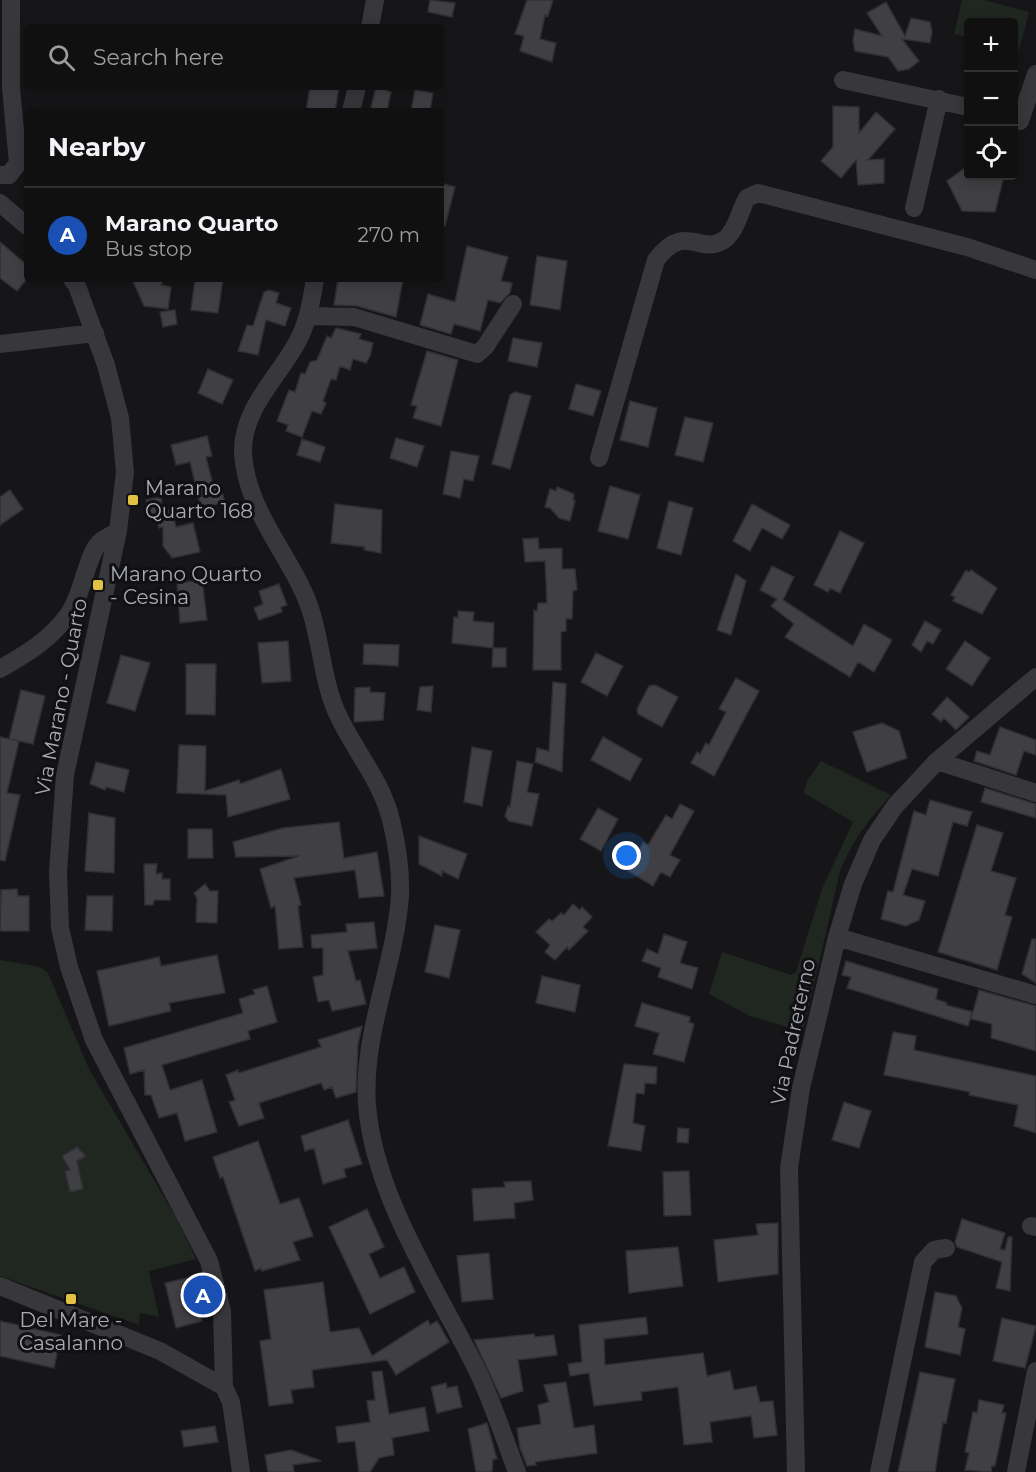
<!DOCTYPE html>
<html lang="en">
<head>
<meta charset="utf-8">
<style>
  body { margin:0; font-family:Montserrat,sans-serif; background:#1e1e1f; color:#f1f3f6 }
  .controls { position:absolute; right:18px; top:18px; display:grid; overflow:hidden; border-radius:6px; box-shadow:0 3px 15px #0003 }
  .controls button { width:54px; height:54px; display:grid; place-items:center; padding:0; border:0; border-bottom:2px solid #303031; background:#101011; color:#f1f3f6; font:30px sans-serif }
  .you { position:absolute; left:627px; top:856px; width:21px; height:21px; margin:-15px; border:4px solid #fff; border-radius:50%; background:#1a73e8; box-shadow:0 0 0 9px #1a73e833 }
  .badge { display:grid; place-items:center; width:39px; height:39px; border-radius:50%; background:#d93025; color:#fff; font-size:20px; font-weight:700 }
  .pin { position:absolute; translate:-50% -50%; border:3px solid #fff; box-shadow:0 2px 6px #0006 }
  .list { margin:0; padding:0; list-style:none }
  h2 { display:flex; justify-content:space-between; align-items:center; height:78px; margin:0; padding:0 24px; font-size:26px }
  h2 small { font-size:20px; font-weight:400; color:#9c9d9f }
  .list li { display:grid; grid-template-columns:39px 1fr auto; gap:18px; align-items:center; box-sizing:border-box; height:96px; padding:0 24px; border-top:2px solid #303031 }
  .list b { display:block; font-size:22px; white-space:nowrap }
  .list p { margin:0; font-size:20px; white-space:nowrap; color:#9c9d9f }
  .list em { font-size:20px; font-style:normal; color:#9c9d9f }
  .icon { flex:none; width:33px; height:33px; fill:none; stroke:currentColor; stroke-width:2; stroke-linecap:round; stroke-linejoin:round }
  .map { position:relative; flex:none; width:1036px; height:1472px; overflow:hidden }
  .search { position:absolute; background:#101011; box-shadow:0 3px 15px #0003; left:24px; top:24px; width:420px; height:66px; display:flex; align-items:center; gap:15px; box-sizing:border-box; padding:0 21px; border-radius:6px; color:#9c9d9f; font-size:22px }
  .panel { position:absolute; background:#101011; box-shadow:0 3px 15px #0003; left:24px; top:108px; width:420px; height:174px; border-radius:6px }
  .map>svg:first-child { display:block }
  .green { fill:#202721 }
  .building { fill:#404044; stroke:#303033; stroke-width:1.5 }
  .lines { fill:none; stroke-linecap:round; stroke-linejoin:round }
  .street { stroke:#37373c; stroke-width:18 }
  .poi-dot { fill:#e2c242; stroke:#111012; stroke-width:2 }
  .labels { text-anchor:middle; dominant-baseline:central; stroke-width:6; stroke-linejoin:round; paint-order:stroke }
  .poi-label { font-size:20px; fill:#a8abb6; stroke:#111012; text-anchor:start }
  .street-label { font-size:20px; fill:#a8abb6; stroke:#111012 }
</style>
</head>
<body>
<div class="map">
<svg width="1036" height="1472" viewBox="0 0 1036 1472">
  <rect width="100%" height="100%" fill="#161517"/>
  <path class="green" d="M962 0H984L1029 12 1019 50 1014 49V22H968V37L954 34Z
    M821 761 891 795C869 819 852 841 840 871L803 1032 750 1016 709 994 722 952 791 975 796 972 822 889 853 822 804 793 807 781Z
    M0 960 40 967 48 973 89 1069 178 1221 196 1259 149 1271 159 1317 140 1313 139 1325 0 1276Z"/>
  <path class="building" d="M430 0 455 3 452 17 428 12Z
    M527 0H553L548 16 545 15 540 39 556 43 552 62 520 51 524 36 515 34Z
    M886 2 905 36 911 18 930 22 932 32 930 43 902 39 919 61 909 69 898 71 888 57 855 51 853 41 855 29 882 36 867 13Z
    M310 87H339L335 111H306Z
    M376 87H388L387 91 391 92 387 111H370Z
    M415 90 433 93 430 111H411Z
    M833 106 859 107V133L876 112 895 129 868 160 884 159V183L858 185 856 160 841 178 821 161 833 147Z
    M969 165V176H1004L995 212 962 211 947 181Z
    M441 183 455 187 445 226H441Z
    M0 242 27 265V279L17 291 0 278Z
    M467 246 508 257 501 281 512 283 510 293 500 303 488 300 480 331 454 324 451 334 420 325 428 294 455 302Z
    M537 256 567 261 560 310 530 305Z
    M132 279H163L161 285 171 287 168 309 144 306Z
    M195 279H223L218 313 191 310Z
    M338 279H403L396 317 357 306 334 305Z
    M269 290 279 293 276 303 291 308 285 326 266 320 258 355 238 351 247 325 253 326 264 292Z
    M175 310 177 324 163 327 160 312Z
    M336 328 361 334 359 339 373 343 370 356 366 363 353 359 350 370 340 366 336 380 331 379 323 401 326 403 321 414 312 411 302 437 286 431 288 425 277 421 289 390 295 392 301 373 305 374 310 362 317 360 327 336 331 338Z
    M513 338 542 343 537 367 508 361Z
    M427 351 458 360 441 426 413 418 417 406 411 405Z
    M208 369 233 380 222 404 198 393Z
    M576 384 601 391 593 416 569 409Z
    M515 392 531 396 510 469 492 464 510 395Z
    M630 401 657 408 648 447 620 440Z
    M685 417 713 423 703 462 675 455Z
    M207 436 212 456 206 457 213 485 219 483 225 502 201 508 190 462 176 465 171 445Z
    M396 438 424 446 417 467 390 458Z
    M302 439 325 447 320 462 297 455Z
    M451 451 479 456 473 481 464 479 460 498 443 494Z
    M610 486 640 495 628 539 598 531Z
    M557 487 574 494 573 500 575 501 570 521 559 518 550 508 545 507 550 489 556 491Z
    M10 490 23 509 0 525V497Z
    M161 497 163 511 172 509 176 527 193 523 200 552 172 558 163 546V527L159 528 157 518 151 520 146 500Z
    M669 501 693 508 681 555 657 548Z
    M335 504 382 510 381 553 364 550 365 547 331 543Z
    M752 504 790 525 782 539 762 528 750 551 733 541Z
    M840 531 864 543 840 593 830 588 828 592 814 585Z
    M538 538 539 549 562 548V569H575L577 590 573 591 572 619H566V631L561 632V670H533L534 610 537 611 538 603H547L545 561 525 562 523 539Z
    M772 566 794 577 783 600 839 637 853 646 864 624 892 640 874 672 858 662 850 677 785 637 794 624 771 606 777 599 760 590Z
    M966 570 969 572 971 570 997 588 982 614 953 601 955 597 951 595Z
    M736 574 746 581 731 635 717 630Z
    M202 580 207 620 180 623 177 583Z
    M279 584 287 605 281 607 282 612 259 620 254 608 263 604 259 591Z
    M458 611 474 612 473 621 494 623 493 648 452 643 454 617 458 618Z
    M925 621 941 630 933 644 927 641 921 652 912 645Z
    M288 641 291 681 262 683 258 643Z
    M965 641 990 658 972 686 946 669Z
    M364 644 399 645 398 666 363 664Z
    M493 648H506V667H492Z
    M596 653 623 666 607 696 581 682Z
    M121 655 150 663 135 711 107 703Z
    M186 664H216L215 715 186 714Z
    M736 678 759 691 714 776 691 763 697 752 700 754 706 743 709 745 726 712 719 709Z
    M553 682 566 684 562 772 535 762 537 748 549 751Z
    M655 685 678 697 662 727 638 714 637 709 649 686Z
    M433 686 431 712 417 710 420 687Z
    M370 687V692L385 693 383 720 354 722 355 688Z
    M21 690 45 696 33 744 9 739Z
    M947 697 969 717 956 730 944 718 941 722 932 714Z
    M882 723 899 731 907 758 867 772 853 732Z
    M1000 727 1036 740V755L1024 751 1016 775 974 761 977 751 990 755Z
    M0 737 19 741 7 793 20 795 5 861 0 860Z
    M603 737 642 759 630 781 591 760Z
    M179 745 206 746 205 791 239 780 240 784 281 769 290 799 228 817 226 795 177 793Z
    M472 747 492 751 482 806 464 802Z
    M517 761 533 764 527 792 539 794 532 826 509 821 505 816 508 806 510 807Z
    M96 762 129 770 124 792 106 787 105 790 90 784Z
    M985 788 1036 804V818L981 802Z
    M930 800 972 812 967 826 953 822 938 876 912 869 903 895 925 901 919 920 906 926 881 919 888 891 893 892 914 811 926 815Z
    M680 804 694 811 670 855 680 860 670 877 661 872 653 886 628 871 643 842 648 845 666 815 672 819Z
    M598 808 618 819 601 851 580 839Z
    M89 813 115 818 114 873 85 871Z
    M339 822 344 858 377 852 384 896 359 898 355 870 294 878 301 905 298 906 303 947 279 949 275 906 271 908 260 869 299 856 236 857 233 842 283 828Z
    M977 825 1003 833 991 871 1016 878 1005 915 1012 917 997 970 938 952Z
    M188 829H212L213 858H188Z
    M419 836 467 854 458 879 442 871V876L419 864Z
    M144 864H157L156 874 162 873V879H170V900H154L153 905H145Z
    M205 884 210 891H218L217 923 196 922 197 898 194 893Z
    M17 889 18 896H29V931H0L1 890Z
    M87 896H113L112 931 85 930Z
    M573 904 580 910 582 907 592 917 583 927 588 931 569 950 567 947 555 960 545 952 550 945 536 932 549 919 552 921 561 913 564 915Z
    M374 922 377 948 348 951 356 981 360 980 366 1004 332 1011 329 1000 318 1002 313 977 323 975V948H312L311 935 347 932 346 924Z
    M435 925 460 930 449 978 425 972Z
    M664 934 687 942 680 963 698 968 692 989 658 977 661 968 642 961 647 949 658 954Z
    M1032 939H1036V983L1022 974Z
    M217 955 225 993 169 1003 171 1011 109 1026 97 971 159 957 161 966Z
    M846 961 938 989 936 999 947 1003 946 1005 973 1012 979 990 1036 1006V1051L991 1038 992 1024 971 1019 972 1013 968 1026 847 988 851 977 842 975Z
    M542 976 580 985 575 1012 536 1003Z
    M267 986 277 1022 248 1031 250 1039 162 1065 170 1090 202 1080 217 1132 185 1141 177 1113 159 1118 151 1095H145L144 1070 130 1074 124 1048 243 1013 239 999 255 994 253 990Z
    M642 1003 690 1017 689 1022 694 1024 684 1062 653 1054 659 1033 635 1026Z
    M362 1026 358 1044 356 1092 336 1098 332 1087 324 1090 321 1083 259 1103 264 1118 239 1126 229 1102 235 1100 226 1075 238 1070 239 1073 321 1047 318 1040Z
    M893 1032 916 1036 914 1050 1036 1076V1133L1014 1126 1018 1105 969 1095 970 1092 884 1075Z
    M624 1064 657 1067 656 1084 645 1083 644 1094 636 1093 633 1123 645 1126 641 1151 608 1146Z
    M844 1102 871 1111 859 1148 832 1140Z
    M348 1120 362 1164 344 1169 346 1177 323 1184 314 1148 305 1151 301 1136Z
    M678 1128 689 1129 688 1143 677 1142Z
    M258 1141 280 1204 299 1198 313 1236 293 1242 300 1260 262 1271 261 1268 255 1271 223 1177 220 1178 213 1157Z
    M77 1147 86 1156 77 1161 83 1189 70 1192 65 1171 70 1170 62 1156Z
    M689 1171 691 1215 664 1216 663 1172Z
    M531 1181 533 1200 514 1203 515 1218 474 1221 472 1189 505 1187 504 1182Z
    M367 1209 384 1247 369 1254 380 1278 404 1267 415 1292 370 1314 329 1227Z
    M962 1219 1005 1233 1000 1249 1005 1250 1008 1237H1012L1010 1291 996 1288 1002 1262 957 1247 955 1242Z
    M778 1223V1274L718 1282 714 1240 758 1235 756 1224Z
    M678 1247 683 1286 629 1293 626 1251Z
    M489 1253 493 1299 462 1302 457 1256Z
    M192 1277 202 1321 176 1328 165 1283Z
    M323 1282 330 1332 359 1328 372 1356 428 1320 430 1325 437 1321 449 1342 396 1375 387 1360 312 1370 314 1387 291 1390 293 1403 269 1406 260 1341 271 1339 264 1290Z
    M935 1292 956 1296 962 1308 958 1327 965 1329 960 1355 925 1347Z
    M646 1317 648 1334 604 1339 605 1365 703 1353 707 1376 730 1371 734 1390 756 1386 760 1402 773 1401 777 1435 754 1438 751 1416 710 1422 712 1442 684 1445 678 1387 641 1392 642 1400 594 1406 589 1373 570 1376 568 1364 582 1362 579 1325Z
    M1002 1318 1036 1326 1025 1368 993 1361Z
    M0 1321 61 1335 54 1368 0 1356Z
    M534 1334 535 1337 554 1335 557 1355 518 1360 523 1391 501 1398 474 1340Z
    M382 1371 389 1414 425 1407 429 1431 392 1438 394 1455 379 1458 370 1472H359L355 1441 338 1443 336 1427 370 1422 367 1401 375 1400 372 1372Z
    M920 1372 955 1379 946 1423 943 1422 935 1472H898Z
    M566 1382 574 1428 594 1425 597 1453 535 1462 536 1465 527 1466 520 1448 517 1428 541 1424 538 1405 549 1402 544 1385Z
    M446 1383 447 1388 457 1386 462 1407 437 1413 431 1387Z
    M979 1400 1004 1405 1002 1413H1006L995 1466H992L991 1472 965 1470 969 1453 965 1452 973 1412 977 1413Z
    M487 1423 497 1459H493L492 1472H476L468 1429Z
    M215 1426 218 1442 184 1447 181 1431Z
    M291 1450 321 1461 293 1465 294 1472H268L265 1455Z"/>
  <g class="lines">
    <path class="street" d="M370 27 375 0
      M843 80 968 107
      M351 111 357 87
      M1014 119 1020 121 1036 74
      M0 175H9L18 163 11 88V0
      M0 203 27 226
      M914 208 939 99
      M72 279 77 286 106 365 120 418 125 472 118 531 65 775 58 872 60 928 69 967 94 1040 209 1261 222 1311 224 1387 231 1402 241 1472
      M315 279C311 303 308 324 295 346 275 381 242 410 243 453 246 506 283 547 304 593 322 632 320 679 339 717 355 751 382 782 391 820 397 844 401 871 400 896 395 966 362 1033 367 1105 374 1196 437 1289 477 1370 493 1403 504 1438 517 1472
      M310 316 354 317 477 354 485 347 513 304
      M0 344 95 333
      M599 458 656 260C685 221 700 256 724 240 736 232 740 210 747 198L758 193 967 247 1036 270
      M0 669C26 654 50 640 68 615 82 596 85 564 96 547 101 539 110 536 118 531
      M937 761 1036 793
      M837 937 1036 995
      M1031 1226 1036 1227
      M0 1286 160 1351 224 1387
      M796 1472 789 1168 801 1088 837 937 853 884 872 840 895 806 937 761 1036 677
      M879 1472 923 1262 934 1250 946 1248
      M1016 1472 1036 1371"/>
  </g>
  <g class="poi-dot">
    <rect x="127" y="494" width="12" height="12" rx="3"/>
    <rect x="92" y="579" width="12" height="12" rx="3"/>
    <rect x="65" y="1293" width="12" height="12" rx="3"/>
  </g>
  <g class="labels">
    <g class="poi-label">
      <text x="145" y="488">Marano<tspan x="145" dy="23">Quarto 168</tspan></text>
      <text x="110" y="574">Marano Quarto<tspan x="110" dy="23">- Cesina</tspan></text>
      <text x="71" y="1320" text-anchor="middle">Del Mare -<tspan x="71" dy="23">Casalanno</tspan></text>
    </g>
    <g class="street-label">
      <text transform="translate(61 697) rotate(-79)">Via Marano - Quarto</text>
      <text transform="translate(793 1032) rotate(-78)">Via Padreterno</text>
    </g>
  </g>
</svg>
<div class="controls">
<button>+</button>
<button>−</button>
<button><svg class="icon" aria-label="locate" viewBox="0 0 24 24"><circle cx="12" cy="12" r="6"/><path d="M12 2v4M12 18v4M2 12h4M18 12h4"/></svg></button>
</div>
<div class="you"></div>
<div class="pin badge" style="left:203px;top:1295px;background:#1a4fb4">A</div>
<div class="search"><svg class="icon" aria-label="search" viewBox="0 0 24 24"><circle cx="10" cy="10" r="6"/><path d="M15 15l6 6"/></svg>Search here</div>
<section class="panel">
<h2>Nearby<small></small></h2>
<ul class="list">
<li><span class="badge" style="background:#1a4fb4">A</span><div><b>Marano Quarto</b><p>Bus stop</p></div><em>270 m</em></li>
</ul>
</section>
</div>
</body>
</html>
